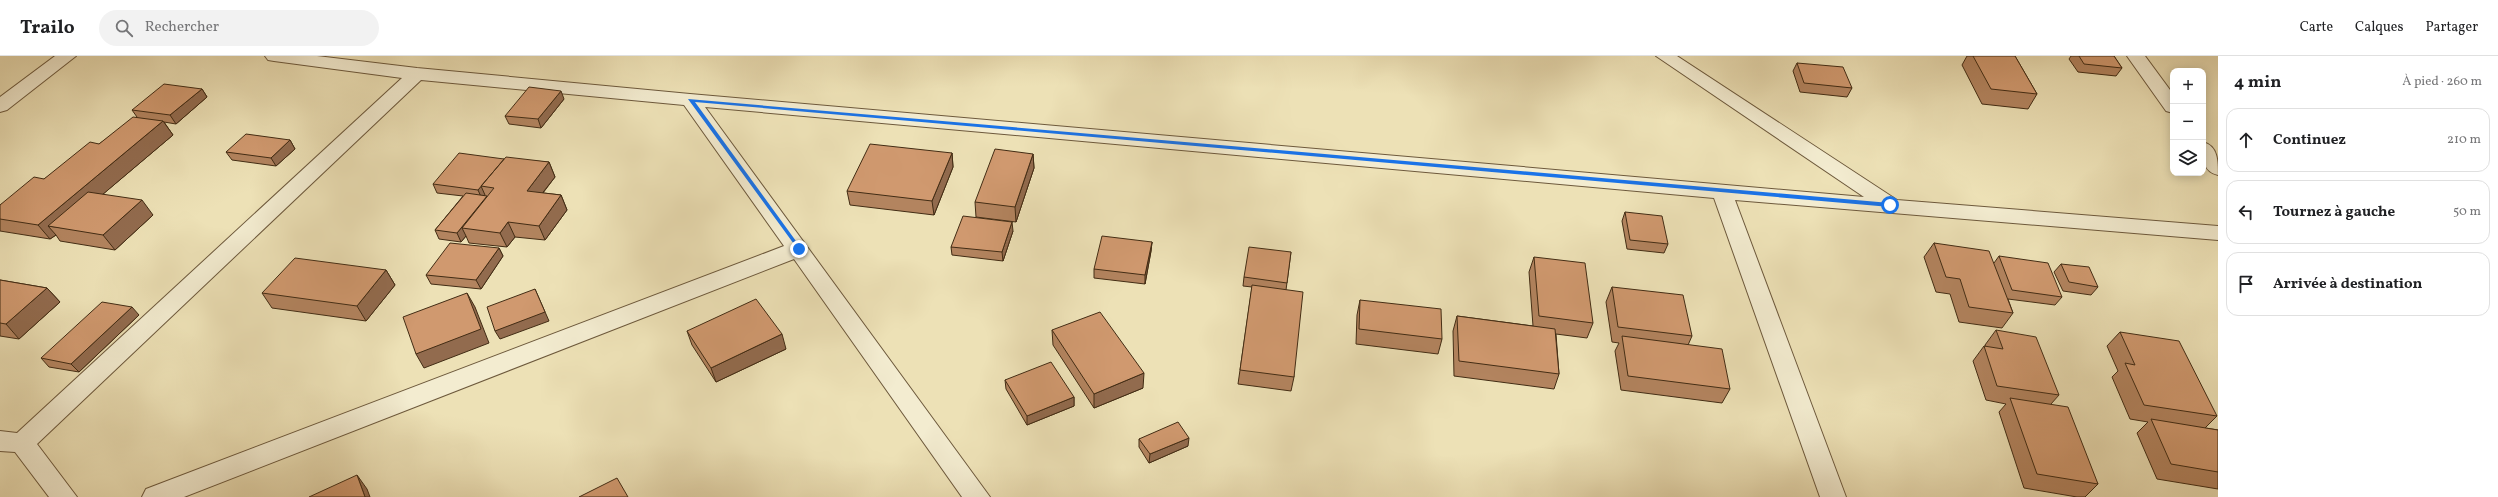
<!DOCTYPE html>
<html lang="fr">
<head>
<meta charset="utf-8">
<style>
  body { margin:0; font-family:Vollkorn,serif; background:#f2f2f2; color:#202124 }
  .controls { position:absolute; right:12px; top:12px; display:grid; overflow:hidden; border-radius:8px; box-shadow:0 2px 10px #0003 }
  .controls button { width:36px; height:36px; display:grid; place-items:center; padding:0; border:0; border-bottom:1px solid #e0e0e0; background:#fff; color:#202124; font:20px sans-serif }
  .stop { position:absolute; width:12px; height:12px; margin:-9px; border:3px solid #1a73e8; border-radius:50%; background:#fff }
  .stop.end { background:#1a73e8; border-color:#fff; box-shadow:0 1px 4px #0008 }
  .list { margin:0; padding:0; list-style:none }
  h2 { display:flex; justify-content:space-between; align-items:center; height:52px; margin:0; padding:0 16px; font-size:17px }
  h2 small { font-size:13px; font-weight:400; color:#757577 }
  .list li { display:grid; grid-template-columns:26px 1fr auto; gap:12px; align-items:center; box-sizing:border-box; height:64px; margin:0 8px 8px; padding:0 8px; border:1px solid #e0e0e0; border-radius:12px }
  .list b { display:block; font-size:15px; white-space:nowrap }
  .list em { font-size:13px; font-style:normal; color:#757577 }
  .icon { flex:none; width:22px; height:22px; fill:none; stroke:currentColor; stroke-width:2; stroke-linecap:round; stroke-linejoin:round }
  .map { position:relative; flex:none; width:2218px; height:441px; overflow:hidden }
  header { display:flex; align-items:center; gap:24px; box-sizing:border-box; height:56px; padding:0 20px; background:#fff; border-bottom:1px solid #e0e0e0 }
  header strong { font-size:19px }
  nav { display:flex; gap:22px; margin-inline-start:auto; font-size:14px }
  .search { width:280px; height:36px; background:#f2f2f2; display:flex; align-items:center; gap:10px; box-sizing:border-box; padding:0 14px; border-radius:22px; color:#757577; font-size:15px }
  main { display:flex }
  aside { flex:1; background:#fff }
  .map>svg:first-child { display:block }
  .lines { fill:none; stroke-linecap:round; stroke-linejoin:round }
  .minor-casing { stroke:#6d593c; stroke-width:2 }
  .minor { fill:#f3ecd0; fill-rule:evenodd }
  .wall { fill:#b3845f; stroke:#422c14 }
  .shaded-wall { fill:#926b4e; stroke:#422c14 }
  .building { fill:#d0996f; stroke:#422c14 }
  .route { fill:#1a73e8 }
</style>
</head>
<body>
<header>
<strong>Trailo</strong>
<div class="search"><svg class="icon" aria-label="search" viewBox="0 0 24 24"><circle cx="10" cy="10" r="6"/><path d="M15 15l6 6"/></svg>Rechercher</div>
<nav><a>Carte</a><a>Calques</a><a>Partager</a></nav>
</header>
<main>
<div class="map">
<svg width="2218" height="441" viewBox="0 0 2218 441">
  <rect width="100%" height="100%" fill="#ede1b6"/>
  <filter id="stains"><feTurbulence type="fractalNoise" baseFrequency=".005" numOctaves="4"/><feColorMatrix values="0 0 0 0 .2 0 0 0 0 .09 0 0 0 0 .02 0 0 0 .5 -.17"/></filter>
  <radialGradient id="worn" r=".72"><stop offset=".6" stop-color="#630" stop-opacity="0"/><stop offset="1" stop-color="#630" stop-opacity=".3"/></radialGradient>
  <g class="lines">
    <g class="minor-casing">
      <path id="minor" d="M55 0H76L7 54 0 56V41Z
        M265 0H317L417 12 690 38 1864 141 1656 0H1677L1897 144 2218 170V184L1735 144 1846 441H1820L1714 142 705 51 990 441H962L794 203 184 441H142L146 433 784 190 684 49 421 24 37 388 77 441H49L15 396 0 395V375L17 377 402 22 274 5 268 4Z
        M2127 0H2145L2173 38V57L2166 55Z
        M2203 86C2218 90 2218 105 2218 119 2201 115 2203 100 2203 86Z"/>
    </g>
    <use href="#minor" class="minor"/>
  </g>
  <path class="wall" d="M1967 0H2015L2037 38 2028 53 1982 48 1962 9Z
    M2071 0H2114L2122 12 2116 20 2078 16 2069 3Z
    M1797 7 1852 32 1847 41 1800 36 1793 15Z
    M202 33 207 41 176 68 164 66 173 79 103 138 153 159 115 194 60 185 56 179 50 183 0 175V149L44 123 99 88 137 61 132 54Z
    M564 43 541 72 509 68 505 60Z
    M290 84 295 93 276 110 232 104 226 96Z
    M952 97 953 111 934 159 850 149 847 135Z
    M1033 98 1034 112 1016 166 976 161 975 146Z
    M504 103 549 106 555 121 543 137 561 139 567 154 545 184 515 181 507 191 469 187 466 180 461 186 439 183 435 174 463 140 437 137 433 128Z
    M1625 156 1668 188 1664 197 1627 193 1622 165Z
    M1013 175 1003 205 952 199 951 191Z
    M1152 186 1151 195 1145 228 1094 222V213Z
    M1934 187 1994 207 1999 200 2062 241 2055 249 2008 243 2013 257 2002 272 1959 266 1950 238 1936 236 1924 201Z
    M499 192 503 200 481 233 431 228 426 219Z
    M1291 196 1286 234 1294 321 1291 335 1238 328 1252 231 1243 230 1244 221Z
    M1534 201 1593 267 1587 282 1556 278 1559 318 1554 333 1454 320 1453 275 1457 260 1533 270 1529 216Z
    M2061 208 2098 231 2091 239 2063 235 2054 216Z
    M386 214 395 229 366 265 272 252 262 237Z
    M0 224 47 232 60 246 19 283 0 280Z
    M1612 231 1692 280 1688 289 1730 333 1722 347 1621 334 1615 295 1619 287 1612 286 1606 246Z
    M1360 244 1442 283 1438 298 1356 288 1357 259Z
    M139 259 79 316 49 311 41 302Z
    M1052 274 1143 332 1094 352 1053 289Z
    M1996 274 2059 339 2051 348 2098 428 2085 441H2077L2024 432 1999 356 2006 348 1986 344 1973 305 1984 290 1986 291 1985 289Z
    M687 275 786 293 716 326 692 289Z
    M2120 276 2217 360 2205 372 2218 374V433L2157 423 2137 377 2148 366 2130 363 2112 321 2118 315 2107 290Z
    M1005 324 1074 341V350L1027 369 1006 333Z
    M1139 383 1188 390 1149 407 1139 391Z"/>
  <path class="shaded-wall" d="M202 33 207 41 176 68 170 59Z
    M561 35 564 43 541 72 538 63Z
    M163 65 173 79 63 172 48 170 56 179 50 183 38 169Z
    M290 84 295 93 276 110 271 102Z
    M952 97 953 111 934 159 932 145Z
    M1033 98 1034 112 1016 166 1015 151Z
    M549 106 555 121 533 149 527 135Z
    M481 130 485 139 482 143 478 134Z
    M561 139 567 154 545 184 539 170Z
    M487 140 491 148 462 172 466 180 461 186 457 177Z
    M142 144 153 159 115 194 103 179Z
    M508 166 515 181 507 191 500 177Z
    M1012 166 1013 175 1003 205 1002 196Z
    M1152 186 1151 195 1145 228V219Z
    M499 192 503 200 481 233 476 224Z
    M386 214 395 229 366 265 357 250Z
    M47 232 60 246 19 283 6 268Z
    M535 233 549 265 500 283 495 275Z
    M467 237 475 251 489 287 424 312 416 298Z
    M132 251 139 259 79 316 71 308Z
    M782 278 786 293 716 326 711 312Z
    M1144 317 1143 332 1094 352V338Z
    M1074 341V350L1027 369V360Z
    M1189 382 1188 390 1149 407 1150 398Z
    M357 419 367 433 370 441H365Z"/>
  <path class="building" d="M1973 0H2015L2037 38 1991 33Z
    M2079 0H2114L2122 12 2084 8Z
    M1797 7 1843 11 1852 32 1804 27Z
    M164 28 202 33 170 59 132 54Z
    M529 31 561 35 538 63 505 60Z
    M133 61 163 65 38 169 0 163V149L34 121 44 123 90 86 99 88Z
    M246 78 290 84 271 102 226 96Z
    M870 88 952 97 932 145 847 135Z
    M995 93 1033 98 1015 151 975 146Z
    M459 97 504 103 478 134 433 128Z
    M506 101 549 106 527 135 561 139 539 170 508 166 500 177 462 172 494 132 481 130Z
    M88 136 142 144 103 179 48 170Z
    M466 137 487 140 457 177 435 174Z
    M1625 156 1662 160 1668 188 1630 184Z
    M963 160 1012 166 1002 196 951 191Z
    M1102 180 1152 186 1145 219 1094 213Z
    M450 187 499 192 476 224 426 219Z
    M1934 187 1989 195 2013 257 1969 251 1960 223 1946 221Z
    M1249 191 1291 196 1287 227 1244 221Z
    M1999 200 2048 207 2062 241 2012 234Z
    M1534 201 1585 207 1593 267 1539 260Z
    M295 202 386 214 357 250 262 237Z
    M2061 208 2089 211 2098 231 2069 226Z
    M0 224 47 232 6 268 0 267Z
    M1252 229 1303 236 1294 321 1240 314Z
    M1612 231 1683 239 1692 280 1618 271Z
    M535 233 545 256 495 275 487 251Z
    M467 237 481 273 416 298 403 261Z
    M756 243 782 278 711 312 687 275Z
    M1360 244 1441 253 1442 283 1359 273Z
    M102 246 132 251 71 308 41 302Z
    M1100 256 1144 317 1094 338 1052 274Z
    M1457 260 1555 273 1559 318 1459 305Z
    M1996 274 2036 281 2059 339 1997 330 1984 290 2003 293Z
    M2120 276 2179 285 2217 360 2144 349 2125 307 2135 309Z
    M1622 280 1722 293 1730 333 1628 320Z
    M1051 306 1074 341 1027 360 1005 324Z
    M2010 342 2068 351 2098 428 2037 418Z
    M2151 363 2218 374V416L2171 408Z
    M1178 366 1189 382 1150 398 1139 383Z
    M357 419 365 441H309Z
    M617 422 628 441H579Z"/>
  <path class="route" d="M688 43 1890 147 1894 149 1890 151 695 46 801 192 799 195Z"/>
  <rect width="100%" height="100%" filter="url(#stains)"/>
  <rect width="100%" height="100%" fill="url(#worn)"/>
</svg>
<div class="controls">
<button>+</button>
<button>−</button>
<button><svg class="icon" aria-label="layers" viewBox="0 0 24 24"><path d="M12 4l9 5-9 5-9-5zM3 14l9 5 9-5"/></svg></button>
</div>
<div class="stop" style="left:1890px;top:149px"></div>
<div class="stop end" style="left:799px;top:193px"></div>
</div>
<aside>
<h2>4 min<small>À pied · 260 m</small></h2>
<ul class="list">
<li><svg class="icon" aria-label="ahead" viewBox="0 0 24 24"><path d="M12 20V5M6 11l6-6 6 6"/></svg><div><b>Continuez</b></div><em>210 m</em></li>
<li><svg class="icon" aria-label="left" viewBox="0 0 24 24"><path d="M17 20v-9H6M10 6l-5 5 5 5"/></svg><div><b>Tournez à gauche</b></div><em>50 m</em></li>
<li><svg class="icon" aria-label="arrive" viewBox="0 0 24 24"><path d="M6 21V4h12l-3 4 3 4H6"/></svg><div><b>Arrivée à destination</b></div></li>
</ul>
</aside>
</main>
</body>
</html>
